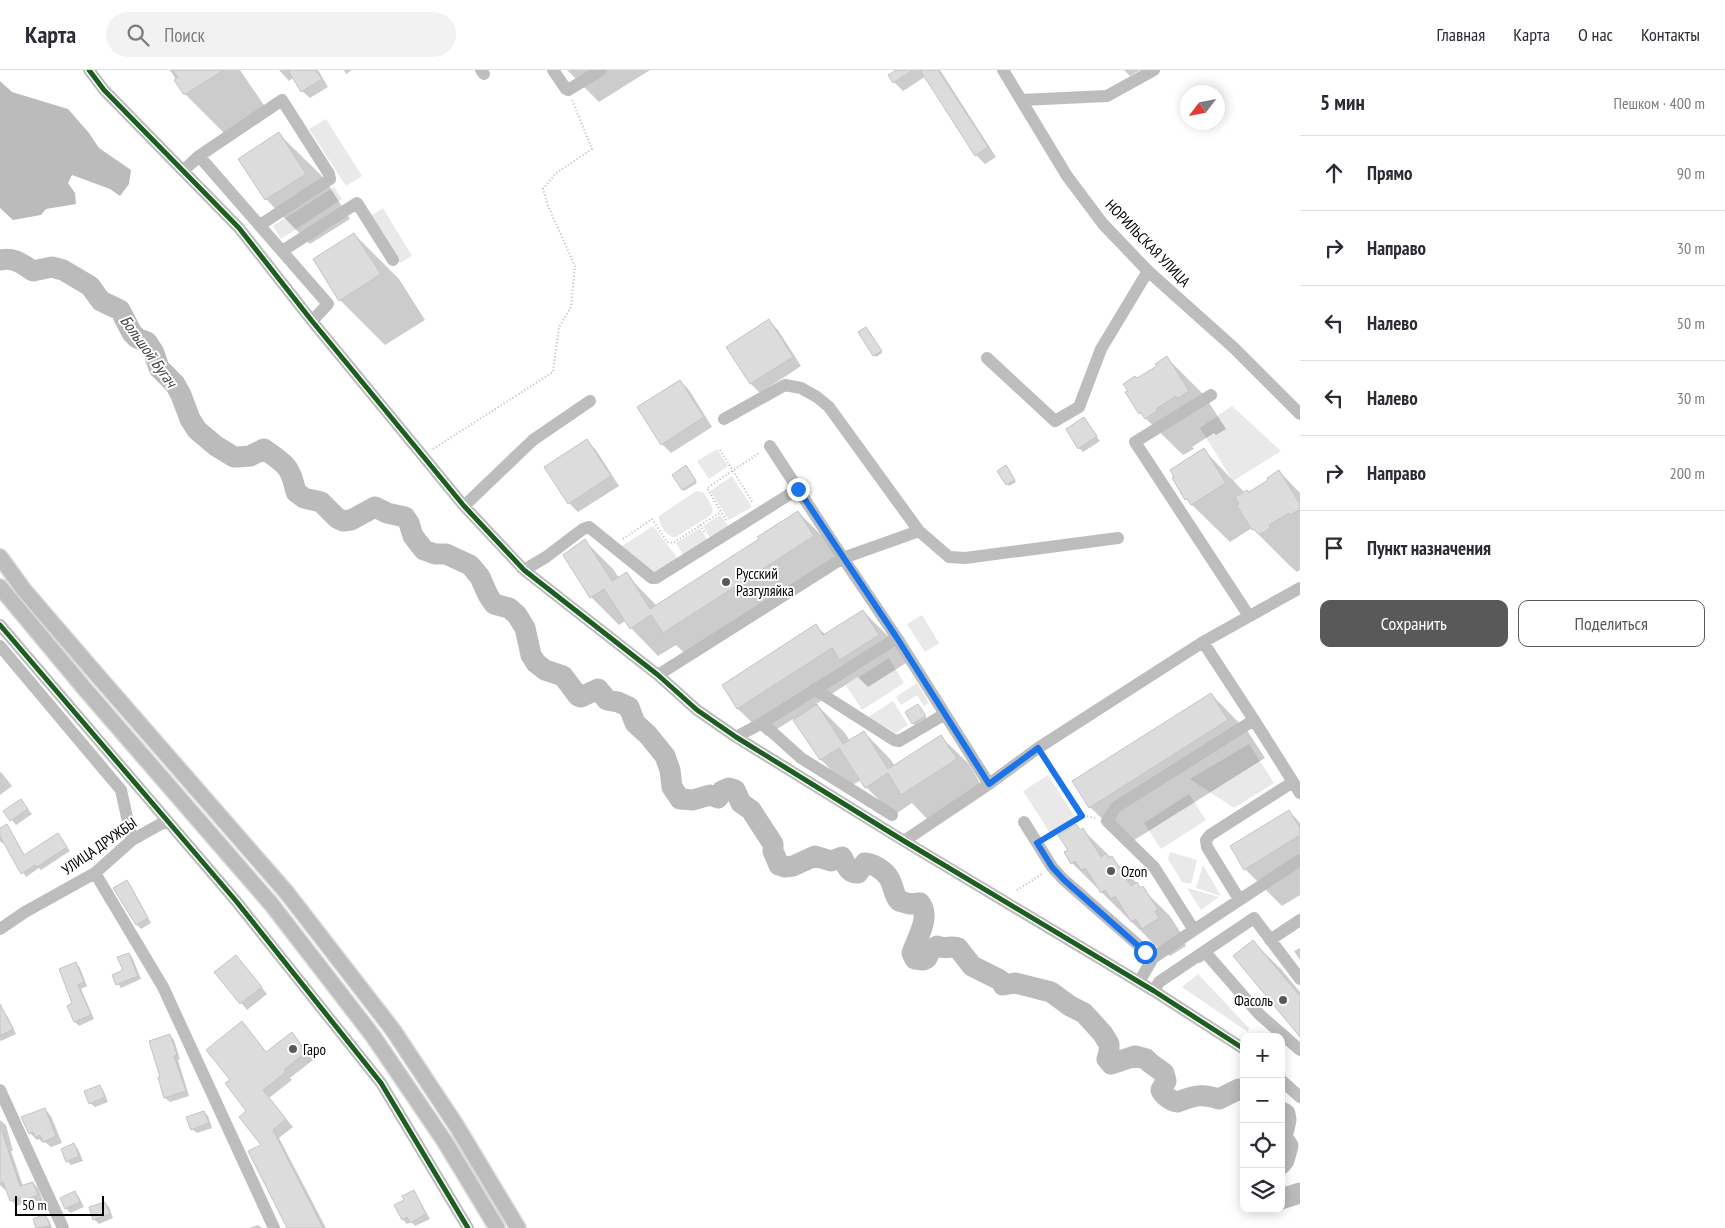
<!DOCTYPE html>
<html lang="ru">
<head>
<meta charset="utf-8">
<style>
  body { margin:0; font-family:"PT Sans Narrow",sans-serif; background:#f2f2f3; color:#2b2b33 }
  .controls { position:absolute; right:15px; bottom:15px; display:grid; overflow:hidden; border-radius:10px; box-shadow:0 2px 12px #0003 }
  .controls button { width:45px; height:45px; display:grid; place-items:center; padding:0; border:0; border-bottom:1px solid #e1e1e2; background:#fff; color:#2b2b33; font:25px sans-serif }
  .compass { position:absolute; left:1180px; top:15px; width:45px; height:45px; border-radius:50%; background:#fff; box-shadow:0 2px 12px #0003; rotate:238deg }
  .scale { position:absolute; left:15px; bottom:12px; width:89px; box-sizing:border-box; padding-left:5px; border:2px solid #000; border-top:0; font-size:14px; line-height:18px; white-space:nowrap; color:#000; -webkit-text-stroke:4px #fff; paint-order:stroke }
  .stop { position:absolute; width:15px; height:15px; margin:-11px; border:4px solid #1a73e8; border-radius:50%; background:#fff }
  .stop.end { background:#1a73e8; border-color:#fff; box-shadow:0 1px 5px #0008 }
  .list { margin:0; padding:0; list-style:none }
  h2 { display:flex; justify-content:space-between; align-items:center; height:65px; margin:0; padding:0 20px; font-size:21px }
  h2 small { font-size:16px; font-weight:400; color:#7c7c81 }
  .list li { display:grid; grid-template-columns:32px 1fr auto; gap:15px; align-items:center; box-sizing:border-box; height:75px; padding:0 20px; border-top:1px solid #e1e1e2 }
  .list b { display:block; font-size:19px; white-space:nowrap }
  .list em { font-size:16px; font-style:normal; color:#7c7c81 }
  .actions { display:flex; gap:10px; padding:15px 20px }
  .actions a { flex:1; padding:11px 0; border:1px solid #595959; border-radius:10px; text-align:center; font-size:18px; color:#595959 }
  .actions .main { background:#595959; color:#fff }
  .icon { flex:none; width:28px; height:28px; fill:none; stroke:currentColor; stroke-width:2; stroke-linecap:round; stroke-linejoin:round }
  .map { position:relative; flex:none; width:1300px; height:1158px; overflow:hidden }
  header { display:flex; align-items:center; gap:30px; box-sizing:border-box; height:70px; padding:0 25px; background:#fff; border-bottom:1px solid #e1e1e2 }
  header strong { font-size:24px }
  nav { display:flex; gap:28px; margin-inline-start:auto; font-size:18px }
  .search { width:350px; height:45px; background:#f2f2f3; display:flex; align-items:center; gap:12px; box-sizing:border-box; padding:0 18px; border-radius:28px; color:#7c7c81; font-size:19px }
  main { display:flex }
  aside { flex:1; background:#fff }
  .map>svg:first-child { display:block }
  .green { fill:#e9e9e9 }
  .water { fill:#bbb }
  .shadow { fill:#0003 }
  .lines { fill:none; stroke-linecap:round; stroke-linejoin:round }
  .river { stroke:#bbb; stroke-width:21 }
  .building { fill:#dcdcdc; stroke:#c4c4c4 }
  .major-casing { stroke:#dbdbdb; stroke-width:18 }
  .path { stroke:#b8b8b8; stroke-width:2; stroke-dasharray:1 2.5; stroke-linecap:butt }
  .minor { stroke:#bdbdbd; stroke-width:12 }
  .major { stroke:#bdbdbd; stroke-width:15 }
  .cycleway-casing { stroke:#fff; stroke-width:8 }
  .cycleway { stroke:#1b5e20; stroke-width:5 }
  .route { stroke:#1a73e8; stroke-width:6 }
  .poi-dot { fill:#595959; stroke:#fff; stroke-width:2 }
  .labels { text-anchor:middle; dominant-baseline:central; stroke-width:4; stroke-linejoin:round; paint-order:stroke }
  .street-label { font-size:15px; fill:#000; stroke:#fff }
  .poi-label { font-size:15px; fill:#000; stroke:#fff; text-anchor:start }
  .water-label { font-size:16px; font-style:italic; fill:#3f3f3f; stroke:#fff }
</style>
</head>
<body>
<header>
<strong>Карта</strong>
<div class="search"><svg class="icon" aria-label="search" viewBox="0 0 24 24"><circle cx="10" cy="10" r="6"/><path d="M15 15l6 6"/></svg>Поиск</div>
<nav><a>Главная</a><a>Карта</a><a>О нас</a><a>Контакты</a></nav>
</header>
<main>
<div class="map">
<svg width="1300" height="1158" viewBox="0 0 1300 1158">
  <rect width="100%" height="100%" fill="#fff"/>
  <path class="green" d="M326 49 362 106 346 116 309 59Z
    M334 117 342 129 281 169 273 156Z
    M383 138 412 186 400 193 371 146Z
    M1232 336 1281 381 1233 411 1200 358Z
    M717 379 728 396 709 409 697 391Z
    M732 406 752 437 729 450 710 421Z
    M696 421 703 422C707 429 716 437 711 445L676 467C667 468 659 455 659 446Z
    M720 445 729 457 711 469 703 456Z
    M653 456 679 490 654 505 622 476Z
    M700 458 708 471 684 486 676 473Z
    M922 545 939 573 925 582 907 554Z
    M889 588 904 613 862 640 846 615Z
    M917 613 929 633 924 636 917 625 901 635 896 627Z
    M893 631 908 655 896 663 868 647Z
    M1249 674 1274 713 1234 738 1190 709Z
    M1048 705 1075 747 1050 763 1023 721Z
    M1189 724 1206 750 1161 779 1144 753Z
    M1170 782 1197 790 1191 814 1182 812 1168 789Z
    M1203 795 1221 826 1196 818Z
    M1187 818 1219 827 1201 840Z
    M1198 904 1249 958 1248 962 1182 917Z"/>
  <path class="water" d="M0 11 12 22 68 39 89 63 99 78 131 100 129 114 120 126 110 119 72 105 68 113 75 123 76 134 46 139 41 145 13 150 0 138Z"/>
  <path class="shadow" d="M170 0H240L270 44 230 69 185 24Z
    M279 0H318L328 17 310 28 302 21 294 7 289 11Z
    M344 0H352L346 4Z
    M567 0H650L599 32Z
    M898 0H940L996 87 985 94 976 85 926 6 903 21 894 12Z
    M1124 0H1140L1130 6Z
    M279 64 324 108 350 149 310 174 266 129Z
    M354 164 399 209 425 250 385 275 340 230Z
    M769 251 778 260 801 296 760 323 751 314 728 277Z
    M868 260 882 283 876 287 860 263Z
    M1167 288 1204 325 1226 359 1216 365 1214 363 1192 377 1194 379 1183 385 1140 343 1137 310 1158 296Z
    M680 311 689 320 712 357 671 383 662 374Z
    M1084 349 1100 371 1083 382 1079 378Z
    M587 371 596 380 619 416 578 442 569 433Z
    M1204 380 1245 423H1249L1270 410 1279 401 1300 423V500L1297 502 1291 497 1252 458 1230 472 1186 429Z
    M1008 398 1016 412 1009 416 999 401Z
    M688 399 697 413 684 421 683 419Z
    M798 442 826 470 841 494 692 590 676 575 658 586 631 558 626 550 619 555 591 527 585 471 613 499 619 508 626 504 657 536 760 469Z
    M863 541 891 569 906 593 868 617 858 607 816 634 845 663 850 671 864 662 891 690 895 696 941 667 969 694 983 718 930 752 912 733 894 745 866 717 861 710 849 717 821 690 793 649 766 666 738 639 724 616 816 556 826 565Z
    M1211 624 1248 662 1265 688 1128 774 1090 737Z
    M920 637 926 648 915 655 913 653Z
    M1 702 12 716 0 725V703Z
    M21 731 32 744 16 755 5 741Z
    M1289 741 1300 753V825L1282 836 1245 799Z
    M7 755 25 786 58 764 70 781 41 800 39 798 26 807 5 772 2 773 0 771V759Z
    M1076 755 1081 761 1083 760 1170 846 1184 868 1182 869 1186 876 1170 886 1162 877 1159 879 1072 793 1070 780Z
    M127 812 131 816 151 853 141 859 137 855Z
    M1253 872 1281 899 1300 922V965Z
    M1300 878V890L1294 881Z
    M129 884 132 887 141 909 121 918 113 906 124 901Z
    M76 893 80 898 87 916 81 919 94 949 79 956 75 952 68 937 74 934Z
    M242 893 267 924 247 940 216 902Z
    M3 942 8 947 16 964 1 971 0 970V944Z
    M242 953 267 983 292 964 313 990 290 1008 292 1010 269 1028 293 1057 279 1068 326 1158H288L263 1075 248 1042 231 1010Z
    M170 966 174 970 180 989 178 990 189 1026 170 1032 165 1028 159 1008 162 1007Z
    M99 1016 103 1020 108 1032 95 1037 90 1033Z
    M45 1039 51 1046 62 1073 51 1077 45 1072 43 1073 39 1069 37 1070 30 1063Z
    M204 1042 208 1046 212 1058 197 1063 192 1059Z
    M0 1050 6 1055 13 1081H11L23 1116 33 1113 38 1118 43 1131 28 1136 25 1133 17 1136 11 1130 7 1118 4 1119 0 1115Z
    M74 1075 78 1079 83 1091 71 1095 67 1091Z
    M75 1122 79 1127 84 1137 70 1143 66 1138Z
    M413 1122 417 1126 430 1149 415 1156 411 1152 407 1154 403 1150 396 1135 405 1130Z
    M105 1133 109 1137 113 1148 99 1154 94 1149Z
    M45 1146 49 1150 52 1158H38L34 1150Z
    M258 1155 262 1158H249Z"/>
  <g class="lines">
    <path class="river" d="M0 190C14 187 22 194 33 201L52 197 63 200 90 216 101 231 120 240 132 263 137 268 147 272 154 283 159 298 175 314 181 325 190 349 197 360 216 376 234 387H238L250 386 264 379C286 395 290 395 296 422L304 428 321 432 337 448 343 451 351 450 375 437 387 443 405 447 409 453 413 466 424 480 435 484H446L470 495 480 507 488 525 494 534 509 538 517 545 525 558 531 585 536 593 545 600 563 606 578 626 581 627 598 619 607 630 618 632 629 637 635 653 648 665 665 686 670 700 672 717 680 729 693 730 710 725 718 728 722 721 729 718 735 720 741 733 751 740 773 774V781L779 795 785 797 793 796 815 786 831 791 842 787C846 795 848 803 858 803L865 793C873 793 885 801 889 808 894 816 893 824 899 831L910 834 920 833C931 847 917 868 912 883L915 889 923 890 927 888 930 881 937 876C945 880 951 875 958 878L972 896 1000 910 1003 915 1015 913 1051 922 1070 936 1084 943 1103 964 1109 974V983L1107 989 1111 994 1135 986 1146 989 1150 993 1164 1003 1166 1011 1161 1020C1163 1025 1171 1031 1177 1032 1194 1026 1201 1023 1219 1029L1239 1019 1244 1021
      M1281 1042 1285 1044 1286 1050 1282 1067 1288 1076 1284 1090 1281 1094
      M1281 1129 1300 1123"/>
  </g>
  <path class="building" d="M173 0H224L184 25 174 10 178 7Z
    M288 0H316L322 9 301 22Z
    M896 0H913L893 13 888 5Z
    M920 0H938L988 77 975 86Z
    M279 62 306 104 265 130 238 89Z
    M354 163 381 204 339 231 313 189Z
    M769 249 793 287 750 314 726 277Z
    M866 257 882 281 873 286 858 262Z
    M1167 286 1189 321 1177 329 1176 326 1156 339 1157 341 1145 349 1141 342 1139 344 1125 322 1128 321 1123 314 1135 306 1137 308 1157 296 1155 294Z
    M680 310 704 347 661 375 637 337Z
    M1084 347 1097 366 1078 379 1066 359Z
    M587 369 611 406 568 434 544 397Z
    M1204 378 1226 413 1191 435 1187 428 1185 430 1172 408 1174 407 1170 400Z
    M686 395 696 411 682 420 672 405Z
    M1006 395 1015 410 1006 415 997 401Z
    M1279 400 1300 434V439L1290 445 1289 443 1269 455 1270 458 1259 465 1254 459 1252 460 1237 436 1239 434 1235 427 1247 420 1249 422 1268 410 1267 408Z
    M798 441 814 466 663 563 651 545 630 559 604 519 590 528 563 485 585 469 612 511 627 502 650 539 759 469 757 467Z
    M863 540 879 565 840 590 832 578 737 639 722 615 816 554 823 565Z
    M1211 623 1228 650 1089 738 1072 711Z
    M817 634 843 674 864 661 888 699 941 665 957 689 901 725 888 703 865 718 839 678 820 690 793 650Z
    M918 634 926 646 912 654 905 642Z
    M21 729 28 739 10 751 3 741Z
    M1289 740 1300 758V765L1244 800 1230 776Z
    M7 754 24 785 58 763 67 777 37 797 35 795 21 804 0 766V758Z
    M1076 754 1080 760 1083 758 1101 787 1106 783 1109 788 1112 786 1131 816 1137 812 1140 818 1143 816 1158 840 1155 841 1159 848 1142 859 1136 849 1131 852 1115 826 1111 829 1105 820 1101 823 1085 798 1081 800 1075 791 1071 794 1064 782 1068 780 1058 765Z
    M127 810 148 848 136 855 113 818Z
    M1253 870 1300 926V967L1233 886Z
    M129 883 138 906 116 915 112 905 123 900 117 887Z
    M236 885 262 917 240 934 214 902Z
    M76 892 84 912 78 915 91 945 74 952 67 936 72 933 59 899Z
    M0 934 13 959 0 966Z
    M242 951 266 982 292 962 306 982 284 1000 286 1002 263 1020 286 1049 273 1060 323 1158H287L248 1081 261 1075 239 1047 246 1041 225 1013 230 1010 206 980Z
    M170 964 177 985 174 986 186 1021 164 1028 158 1007H160L149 971Z
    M100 1015 105 1027 89 1034 84 1021Z
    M45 1038 56 1066 43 1072 40 1065 35 1067 33 1062 29 1064 21 1047Z
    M204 1041 209 1053 191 1060 186 1047Z
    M0 1061H2L20 1116 33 1112 38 1125 22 1131 20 1127 10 1131 3 1112 0 1113Z
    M74 1073 79 1086 66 1092 61 1079Z
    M414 1120 426 1144 410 1153 407 1147 402 1150 394 1135 404 1130 402 1126Z
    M75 1121 80 1132 65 1139 60 1128Z
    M105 1132 110 1144 93 1150 89 1137Z
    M45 1144 50 1156 36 1158 33 1149Z"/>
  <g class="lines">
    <g class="major-casing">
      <path id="major" d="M0 487 24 520 98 606 287 823 393 960 456 1055 518 1158
        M0 517 84 618 272 835 373 966 445 1072 497 1158"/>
    </g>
    <path class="path" d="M433 379 553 302 559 257 571 237 575 196 548 136 543 119 556 103 592 79 572 30
      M720 380 753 433
      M726 450 707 418 759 383
      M700 455 706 464
      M623 469 652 449 667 472 673 473 721 442
      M1045 688 1081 745
      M1048 766 1081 745 1095 748
      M1017 820 1042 804"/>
    <path class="minor" d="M89 0 104 20 239 158 312 251 464 436 524 500 658 605 697 640 736 667 904 771 1154 921 1244 979
      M481 0 484 4
      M553 0 566 19 568 20 601 0
      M1003 0 1067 106 1103 154 1148 201 1234 278 1300 344
      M1021 30 1107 26 1154 0
      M199 86 328 234 312 251
      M184 100 199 86 282 30 329 104 330 109 260 155
      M282 181 357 133 393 190
      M987 288 1055 351 1079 337 1101 279 1148 201
      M1211 325 1135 372 1249 546
      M724 349 785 315 801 318 817 327 829 337 919 461 949 487 965 488 1118 468
      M770 376 843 488 897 568 989 714
      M464 436 533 370 590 331
      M524 500 546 487 583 459 589 457 652 508H656L798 419
      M0 555 236 831 381 1013 468 1158
      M0 576 121 720 132 770
      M658 605 843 488 919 461
      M814 619 894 670 899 671 945 644
      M1254 650 1300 723
      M762 653 801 688 892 745
      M736 667 762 653 897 568
      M1024 752 1052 797 1064 810 1153 888
      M904 771 989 714 1038 678 1203 572 1300 518
      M95 803 163 917 274 1158
      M1239 829 1207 777 1206 770 1210 765 1293 712
      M0 859 25 842 95 803 132 770 166 751
      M1194 860 1300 790
      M1270 870 1300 850
      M1198 887 1205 882 1259 944 1300 980
      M1139 912 1153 888 1194 860 1154 797 1107 751 1116 737 1254 650 1203 572
      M1154 921 1159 912 1254 848 1300 909
      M1281 1010 1300 1027
      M0 1020 63 1158"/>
    <use href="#major" class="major"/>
    <g class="cycleway-casing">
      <path id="cycleway" d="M89 0 104 20 239 158 312 251 464 436 524 500 658 605 697 640 736 667 904 771 1154 921 1244 979
        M0 555 236 831 381 1013 468 1158"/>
    </g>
    <use href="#cycleway" class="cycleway"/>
  </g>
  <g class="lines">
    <path class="route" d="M798 419 897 568 989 714 1038 678 1082 746 1037 773 1052 797 1064 810 1145 882"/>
  </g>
  <g class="poi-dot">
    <circle cx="726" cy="512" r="5"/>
    <circle cx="1111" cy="801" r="5"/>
    <circle cx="1283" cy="930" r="5"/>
    <circle cx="293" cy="979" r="5"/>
  </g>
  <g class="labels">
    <g class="street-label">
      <text transform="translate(1148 173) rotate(46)">НОРИЛЬСКАЯ УЛИЦА</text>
      <text transform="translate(99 776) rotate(-35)">УЛИЦА ДРУЖБЫ</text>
    </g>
    <g class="poi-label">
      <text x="736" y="503">Русский<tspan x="736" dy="17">Разгуляйка</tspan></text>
      <text x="1121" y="801">Ozon</text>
      <text x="1273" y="930" text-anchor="end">Фасоль</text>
      <text x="303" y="979">Гаро</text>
    </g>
    <g class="water-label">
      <text transform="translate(149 281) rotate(54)">Большой Бугач</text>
    </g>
  </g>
</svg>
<div class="controls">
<button>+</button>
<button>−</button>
<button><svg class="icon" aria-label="locate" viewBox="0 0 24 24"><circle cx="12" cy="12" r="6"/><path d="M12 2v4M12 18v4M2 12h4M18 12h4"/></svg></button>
<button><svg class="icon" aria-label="layers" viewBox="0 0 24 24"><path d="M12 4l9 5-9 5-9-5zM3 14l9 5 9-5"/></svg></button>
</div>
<svg class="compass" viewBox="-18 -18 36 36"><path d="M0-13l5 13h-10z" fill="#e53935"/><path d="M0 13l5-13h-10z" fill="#7c7c81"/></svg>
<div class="scale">50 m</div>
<div class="stop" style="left:1145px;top:882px"></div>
<div class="stop end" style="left:798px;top:419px"></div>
</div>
<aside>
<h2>5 мин<small>Пешком · 400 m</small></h2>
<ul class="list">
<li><svg class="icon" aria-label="ahead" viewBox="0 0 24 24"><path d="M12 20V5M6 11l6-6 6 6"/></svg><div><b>Прямо</b></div><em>90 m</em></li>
<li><svg class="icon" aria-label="right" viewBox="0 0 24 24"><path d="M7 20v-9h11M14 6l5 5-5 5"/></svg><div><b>Направо</b></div><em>30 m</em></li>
<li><svg class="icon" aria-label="left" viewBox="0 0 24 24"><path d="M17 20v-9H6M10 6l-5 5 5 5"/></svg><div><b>Налево</b></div><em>50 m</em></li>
<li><svg class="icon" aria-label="left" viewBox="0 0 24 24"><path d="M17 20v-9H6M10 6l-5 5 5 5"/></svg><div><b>Налево</b></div><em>30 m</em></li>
<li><svg class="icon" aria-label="right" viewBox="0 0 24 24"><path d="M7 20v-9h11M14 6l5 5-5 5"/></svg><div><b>Направо</b></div><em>200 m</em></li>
<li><svg class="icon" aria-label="arrive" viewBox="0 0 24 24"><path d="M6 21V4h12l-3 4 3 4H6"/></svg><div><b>Пункт назначения</b></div></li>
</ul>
<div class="actions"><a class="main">Сохранить</a><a>Поделиться</a></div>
</aside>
</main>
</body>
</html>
